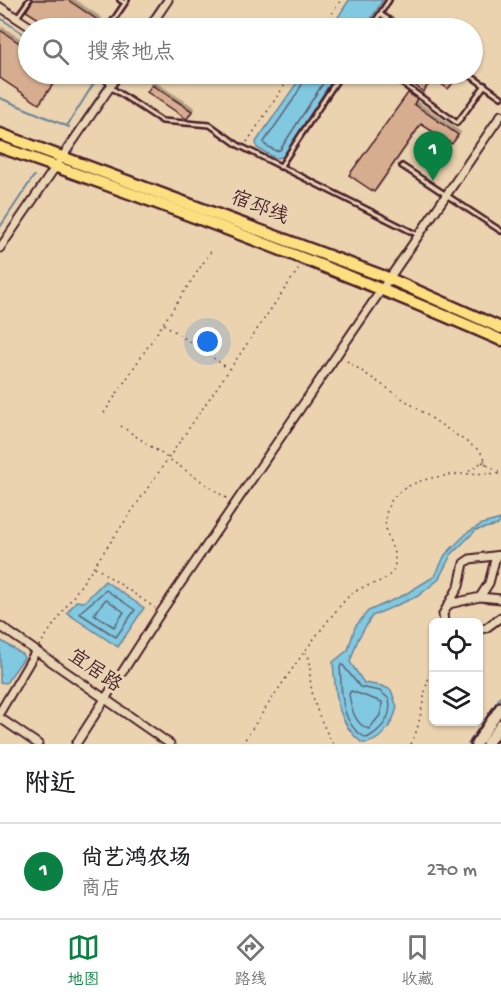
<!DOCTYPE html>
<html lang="zh">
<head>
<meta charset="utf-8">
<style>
  body { margin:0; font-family:"Gochi Hand","LXGW WenKai TC",sans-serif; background:#f2f2f2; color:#202124 }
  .controls { position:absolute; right:18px; bottom:18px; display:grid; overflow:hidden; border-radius:9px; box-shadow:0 2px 4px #0004 }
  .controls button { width:54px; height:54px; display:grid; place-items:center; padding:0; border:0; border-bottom:2px solid #e0e0e0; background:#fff; color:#202124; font:30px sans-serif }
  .you { position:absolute; left:208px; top:342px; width:21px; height:21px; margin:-15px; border:4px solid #fff; border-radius:50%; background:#1a73e8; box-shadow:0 0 0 9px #1a73e833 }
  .badge { display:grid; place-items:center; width:39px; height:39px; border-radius:50%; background:#0b8043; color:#fff; font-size:20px; font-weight:700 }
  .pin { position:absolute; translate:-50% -50px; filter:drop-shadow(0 2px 3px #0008) }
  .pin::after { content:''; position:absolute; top:32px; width:21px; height:18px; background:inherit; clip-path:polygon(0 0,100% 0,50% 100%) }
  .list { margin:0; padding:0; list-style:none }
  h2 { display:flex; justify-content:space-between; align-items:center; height:78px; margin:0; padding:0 24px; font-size:26px }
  h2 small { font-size:20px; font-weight:400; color:#757577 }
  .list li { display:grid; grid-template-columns:39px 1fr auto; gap:18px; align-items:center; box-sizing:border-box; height:96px; padding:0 24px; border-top:2px solid #e0e0e0 }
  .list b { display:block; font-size:22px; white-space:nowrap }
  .list p { margin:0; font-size:20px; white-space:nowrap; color:#757577 }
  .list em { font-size:20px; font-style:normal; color:#757577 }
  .icon { flex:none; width:33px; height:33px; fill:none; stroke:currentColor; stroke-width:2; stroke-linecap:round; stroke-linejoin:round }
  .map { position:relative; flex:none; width:501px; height:744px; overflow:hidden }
  .search { position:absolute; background:#fff; box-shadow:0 2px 4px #0004; left:18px; right:18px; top:18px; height:66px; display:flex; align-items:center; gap:15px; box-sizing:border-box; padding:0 21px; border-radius:33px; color:#757577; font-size:22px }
  .sheet { height:174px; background:#fff }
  nav { display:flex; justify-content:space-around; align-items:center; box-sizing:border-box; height:84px; border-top:2px solid #e0e0e0; background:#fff; font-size:16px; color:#757577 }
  nav a { display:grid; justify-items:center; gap:3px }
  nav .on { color:#0b8043 }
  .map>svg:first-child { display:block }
  .water { fill:#80c9e1; stroke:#6a8598; stroke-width:1.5 }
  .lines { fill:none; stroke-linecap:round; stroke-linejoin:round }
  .shore { stroke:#606374; stroke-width:1.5 }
  .stream { stroke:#6a8598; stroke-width:2 }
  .building { fill:#d7ad8f; stroke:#4a1f2b; stroke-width:1.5; filter:url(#shadow) }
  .lane-casing { stroke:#4a1f2b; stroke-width:8 }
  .street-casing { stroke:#4a1f2b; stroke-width:11 }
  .secondary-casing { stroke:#4a1f2b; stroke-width:14 }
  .primary-casing { stroke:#4a1f2b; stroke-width:15 }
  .path { stroke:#4a1f2b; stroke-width:1.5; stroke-dasharray:1.5 4.5; stroke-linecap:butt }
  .lane { stroke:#e8d5b3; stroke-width:3 }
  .street { stroke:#e8d5b3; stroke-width:7 }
  .secondary { stroke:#e8d5b3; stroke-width:9 }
  .primary { stroke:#fce080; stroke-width:10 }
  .labels { text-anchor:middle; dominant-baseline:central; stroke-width:6; stroke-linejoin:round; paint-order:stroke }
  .street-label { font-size:20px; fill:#4a1f2b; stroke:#e8d5b3 }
</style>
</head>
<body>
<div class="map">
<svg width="501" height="744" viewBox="0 0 501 744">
  <defs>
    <filter id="shadow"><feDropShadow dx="2.5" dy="-2.5" stdDeviation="0" flood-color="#0004"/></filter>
  </defs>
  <rect width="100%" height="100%" fill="#ebd3b0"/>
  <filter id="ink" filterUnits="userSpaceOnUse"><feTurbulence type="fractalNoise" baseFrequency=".0167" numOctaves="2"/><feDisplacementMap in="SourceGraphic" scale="12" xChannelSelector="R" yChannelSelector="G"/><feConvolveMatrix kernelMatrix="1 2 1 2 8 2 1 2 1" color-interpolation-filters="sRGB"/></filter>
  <g filter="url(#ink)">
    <path class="water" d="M349 0H383L365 28H331Z
      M303 74H336L283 157 275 158 257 148 256 142Z
      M501 519 498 525 476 530 451 555 438 580 418 596 372 616 358 639 350 662 364 683 382 686 391 690 397 707C393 723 381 744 362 743 335 721 336 693 333 662L348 650 355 627 368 611 404 595 435 576 445 555 468 532 482 524Z
      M105 581 144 608 118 647 67 613 76 601 84 602Z
      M0 640 22 654 24 658 6 683 0 682Z"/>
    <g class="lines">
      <path class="shore" d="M308 74 293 100 264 142 265 145 276 151 280 150 329 74
        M106 590 135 610 116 637 79 613Z
        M106 599 124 612 114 627 94 614Z
        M342 664 360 687 380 691 389 699C393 717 381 730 367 738 340 726 342 693 340 667Z
        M351 691 382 702 381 714 369 729C355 725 351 708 349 694Z"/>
      <path class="stream" d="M0 18 28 37
        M143 28 162 0
        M0 98 69 127
        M67 126 94 83 81 74
        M63 147 107 83
        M0 227 34 176
        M468 744 501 696"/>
    </g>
    <path class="building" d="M33 0H68L99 21 94 28H53L26 11Z
      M0 30 28 49V74H60L39 104 0 78Z
      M418 74H454L458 76 448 89 433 78 423 92 411 82Z
      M152 85 192 111 187 119 147 92Z
      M408 93 417 99 414 104 458 135 452 144 421 124 374 192 349 175Z"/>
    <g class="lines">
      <g class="lane-casing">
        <path id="lane" d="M120 0 125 3 127 0
          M380 14 402 28
          M18 16 29 0
          M108 28 125 3
          M371 28 389 0
          M389 74 457 123 485 85
          M468 74 501 97
          M110 87 162 121 210 125 238 145 418 235
          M402 166 501 231
          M280 167 341 74"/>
      </g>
      <g class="street-casing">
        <path id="street" d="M0 7 32 28
          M149 28 168 0
          M99 74 113 83
          M0 248 119 74
          M480 597 489 583 496 556
          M449 604 480 597 501 599
          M444 622 443 614 459 586 464 563 470 559 501 555
          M0 626 170 744
          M478 630 486 628 501 617
          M0 712 36 651
          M0 718 38 744
          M76 744 161 612 501 115"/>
      </g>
      <g class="secondary-casing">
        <path id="secondary" d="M476 744 501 707
          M487 744 501 724"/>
      </g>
      <g class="primary-casing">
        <path id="primary" d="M0 134 388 278 501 328
          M0 147C169 206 337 268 501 340"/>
      </g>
      <path class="path" d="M322 28 341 0
        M247 142 292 74
        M164 324 229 369
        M347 361 477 449 484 456 486 465
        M104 413 213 248
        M121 426 229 500
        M482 462 500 473
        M469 471 485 460
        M95 567 155 608
        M39 646 300 267
        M305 652C312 660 310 665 310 675 311 700 321 722 333 744
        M242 744C275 694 307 644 346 599 361 582 381 587 392 572 400 559 390 545 387 533 373 472 463 472 501 474
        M411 744C424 719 421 690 434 665"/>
      <use href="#lane" class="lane"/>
      <use href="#street" class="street"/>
      <use href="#secondary" class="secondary"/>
      <use href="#primary" class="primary"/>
    </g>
  </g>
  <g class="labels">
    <g class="street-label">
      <text transform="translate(259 209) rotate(21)">宿邳线</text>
      <text transform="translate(94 672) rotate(35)">宜居路</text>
    </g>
  </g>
</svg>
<div class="controls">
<button><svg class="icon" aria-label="locate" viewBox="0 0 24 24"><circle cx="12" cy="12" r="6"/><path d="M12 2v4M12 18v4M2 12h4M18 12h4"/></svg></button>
<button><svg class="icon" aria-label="layers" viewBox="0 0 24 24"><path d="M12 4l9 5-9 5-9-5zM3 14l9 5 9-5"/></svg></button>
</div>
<div class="you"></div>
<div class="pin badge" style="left:433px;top:181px">1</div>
<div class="search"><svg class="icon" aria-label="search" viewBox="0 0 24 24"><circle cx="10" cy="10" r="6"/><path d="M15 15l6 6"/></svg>搜索地点</div>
</div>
<section class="sheet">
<h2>附近<small></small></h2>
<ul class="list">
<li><span class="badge">1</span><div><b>尚艺鸿农场</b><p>商店</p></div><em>270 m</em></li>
</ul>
</section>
<nav>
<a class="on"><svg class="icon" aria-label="map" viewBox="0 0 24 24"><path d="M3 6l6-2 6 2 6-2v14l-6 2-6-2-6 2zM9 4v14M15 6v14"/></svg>地图</a>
<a><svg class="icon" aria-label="directions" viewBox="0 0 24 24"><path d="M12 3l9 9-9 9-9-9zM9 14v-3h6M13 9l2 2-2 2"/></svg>路线</a>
<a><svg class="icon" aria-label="saved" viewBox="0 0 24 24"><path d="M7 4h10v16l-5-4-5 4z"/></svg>收藏</a>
</nav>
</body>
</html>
